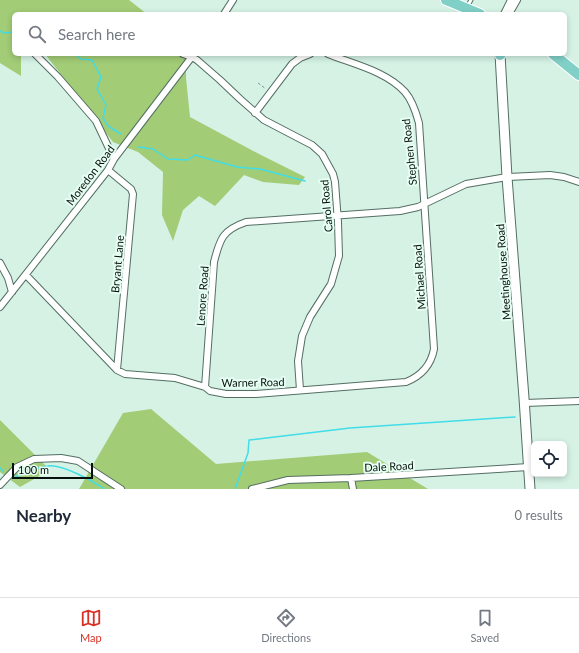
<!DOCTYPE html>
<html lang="en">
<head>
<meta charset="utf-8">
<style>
  body { margin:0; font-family:Lato,sans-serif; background:#f6f6f7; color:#1f2937 }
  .controls { position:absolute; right:12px; bottom:12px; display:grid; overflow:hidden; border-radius:6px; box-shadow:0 2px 6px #0003 }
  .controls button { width:36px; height:36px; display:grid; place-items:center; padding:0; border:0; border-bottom:1px solid #e0e1e3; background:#fff; color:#1f2937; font:20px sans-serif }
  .scale { position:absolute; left:12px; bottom:10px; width:81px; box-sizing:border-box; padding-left:4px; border:2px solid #07110d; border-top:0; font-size:11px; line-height:14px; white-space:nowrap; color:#07110d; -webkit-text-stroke:3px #e7fef3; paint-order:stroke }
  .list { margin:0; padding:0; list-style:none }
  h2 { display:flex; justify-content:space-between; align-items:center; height:52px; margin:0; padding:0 16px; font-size:17px }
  h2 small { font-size:13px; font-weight:400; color:#747a83 }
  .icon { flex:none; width:22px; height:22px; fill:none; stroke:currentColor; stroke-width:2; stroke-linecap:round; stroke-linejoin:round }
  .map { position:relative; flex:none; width:579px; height:489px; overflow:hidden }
  .search { position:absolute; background:#fff; box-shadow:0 2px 6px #0003; left:12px; right:12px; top:12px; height:44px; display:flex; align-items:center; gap:10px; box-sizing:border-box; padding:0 14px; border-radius:6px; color:#747a83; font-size:15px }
  .sheet { height:108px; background:#fff }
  nav { display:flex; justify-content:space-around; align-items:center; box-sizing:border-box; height:56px; border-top:1px solid #e0e1e3; background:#fff; font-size:11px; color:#747a83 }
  nav a { display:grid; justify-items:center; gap:2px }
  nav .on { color:#d93025 }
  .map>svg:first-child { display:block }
  .green { fill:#a2cc76 }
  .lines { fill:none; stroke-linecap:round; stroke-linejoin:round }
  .stream { stroke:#41dde8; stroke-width:1.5 }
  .lane-casing { stroke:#546e63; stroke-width:5 }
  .street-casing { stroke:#546e63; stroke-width:8 }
  .secondary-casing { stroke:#546e63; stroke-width:11 }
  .primary-casing { stroke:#fff; stroke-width:12 }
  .path { stroke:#80958c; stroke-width:1; stroke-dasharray:3 2; stroke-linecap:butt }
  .lane { stroke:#fff; stroke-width:3 }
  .street { stroke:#fff; stroke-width:6 }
  .secondary { stroke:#fff; stroke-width:9 }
  .primary { stroke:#80d0c8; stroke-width:10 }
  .labels { text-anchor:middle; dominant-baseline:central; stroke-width:4; stroke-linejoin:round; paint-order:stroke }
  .street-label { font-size:11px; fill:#07110d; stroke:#e7fef3 }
</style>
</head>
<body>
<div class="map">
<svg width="579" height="489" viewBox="0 0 579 489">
  <rect width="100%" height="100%" fill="#d5f2e5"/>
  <path class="green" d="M0 0H129L147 14H14V54H21V76L0 63Z
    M45 54H178L186 58V78L190 117 259 154 305 177 299 185 263 182 244 175 215 206 199 196 183 210 173 241 162 215 163 172 138 152 113 142Z
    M151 409 216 464 367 452 428 489H79L123 413Z
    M0 420 50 470 20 487 0 472Z"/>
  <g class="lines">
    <path class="stream" d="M0 31 4 33 14 32
      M75 54 81 59 92 60 101 77 97 89 106 105 103 118 108 126 121 134
      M138 147 153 149 168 159 188 160 195 155 237 167 260 169 305 181
      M0 468 3 471
      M15 477C26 473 37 467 48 466 62 464 93 481 105 489
      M235 489 248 453 249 440 350 428 515 417"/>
    <g class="lane-casing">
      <path id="lane" d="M467 7 471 0"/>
    </g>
    <g class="street-casing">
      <path id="street" d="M224 14 233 0
        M504 14 511 0
        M509 14 517 0
        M35 54 58 77 96 121 114 159
        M183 54 192 57 197 60 220 80 240 99 264 120 312 145 322 154 333 174 335 182 338 222 339 256 331 284 310 317 302 336 298 361 300 390
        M255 113 292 64 300 58 310 54
        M108 170 131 189 133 194 117 370
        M0 263 8 278 12 292
        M26 275 117 370 125 374 175 378 205 387 210 391 226 394H256L406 382C421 376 431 365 434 349L419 123C416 112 412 100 405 92 386 71 353 64 328 54
        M0 307 108 170 114 159 194 54
        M205 387 214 262C220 238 223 230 246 222L400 211 418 207 466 184 507 177 550 175 564 177 579 182
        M525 403 579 401
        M351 478 353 489
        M0 485 17 467 34 459 61 458 78 461 121 489
        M252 489 288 480 351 478 529 467"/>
    </g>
    <g class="secondary-casing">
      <path id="secondary" d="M500 54 507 177 524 398 530 489"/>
    </g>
    <g class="primary-casing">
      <path id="primary" d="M446 0 480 14
        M553 54 579 75
        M500 55 501 54"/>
    </g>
    <path class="path" d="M258 83 266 89"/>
    <use href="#lane" class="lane"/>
    <use href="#street" class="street"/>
    <use href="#secondary" class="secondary"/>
    <use href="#primary" class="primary"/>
  </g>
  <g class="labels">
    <g class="street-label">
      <text transform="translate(409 152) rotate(-96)">Stephen Road</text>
      <text transform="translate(90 175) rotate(-53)">Moredon Road</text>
      <text transform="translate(326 206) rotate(-95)">Carol Road</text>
      <text transform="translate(117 264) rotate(-85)">Bryant Lane</text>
      <text transform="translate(503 272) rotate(-94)">Meetinghouse Road</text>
      <text transform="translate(419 277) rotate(-94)">Michael Road</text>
      <text transform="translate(202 296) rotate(-86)">Lenore Road</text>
      <text transform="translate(253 382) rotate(-1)">Warner Road</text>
      <text transform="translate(389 466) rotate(-3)">Dale Road</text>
    </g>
  </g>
</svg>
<div class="controls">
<button><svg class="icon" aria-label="locate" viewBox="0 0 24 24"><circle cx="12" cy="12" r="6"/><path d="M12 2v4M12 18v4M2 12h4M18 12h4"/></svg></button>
</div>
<div class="scale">100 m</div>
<div class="search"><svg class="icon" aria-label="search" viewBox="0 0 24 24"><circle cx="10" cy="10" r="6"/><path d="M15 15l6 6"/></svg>Search here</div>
</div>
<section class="sheet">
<h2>Nearby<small>0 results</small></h2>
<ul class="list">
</ul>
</section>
<nav>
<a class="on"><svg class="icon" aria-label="map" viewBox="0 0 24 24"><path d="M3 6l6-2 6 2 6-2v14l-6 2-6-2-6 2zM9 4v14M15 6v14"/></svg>Map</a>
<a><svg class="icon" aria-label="directions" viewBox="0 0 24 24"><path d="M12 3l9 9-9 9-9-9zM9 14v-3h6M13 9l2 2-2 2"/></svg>Directions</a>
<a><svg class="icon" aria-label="saved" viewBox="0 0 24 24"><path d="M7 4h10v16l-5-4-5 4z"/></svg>Saved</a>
</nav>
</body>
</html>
